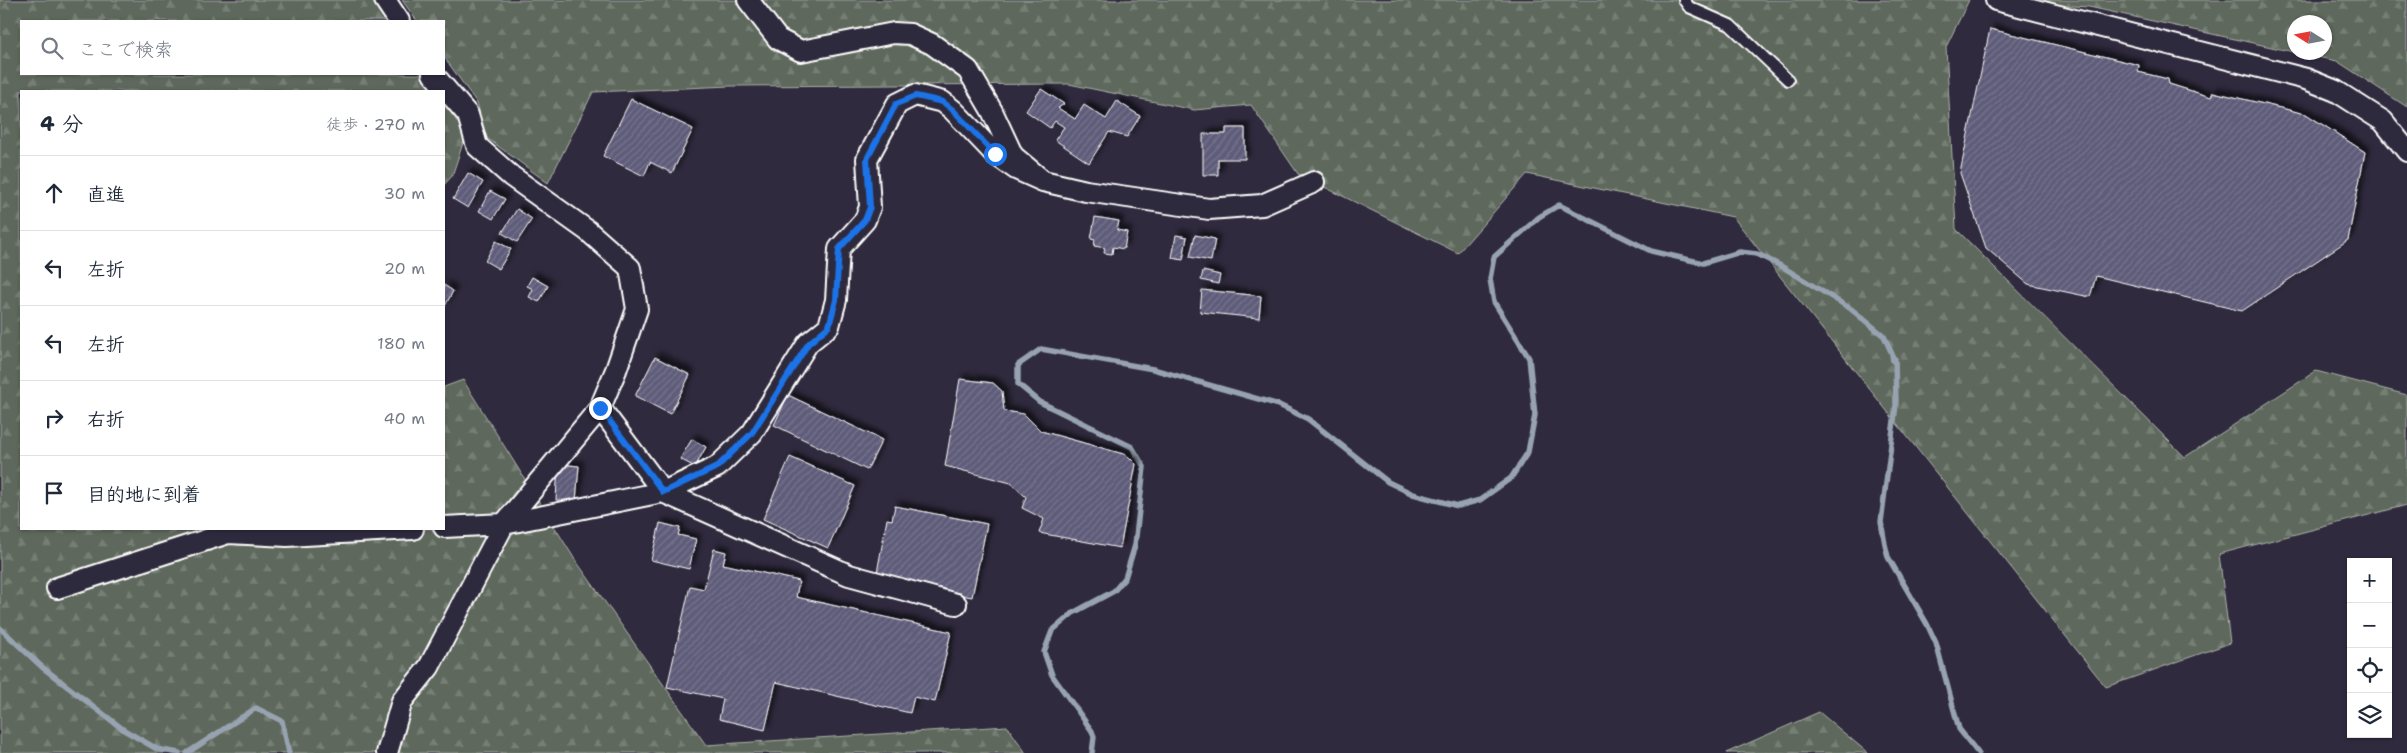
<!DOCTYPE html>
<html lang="ja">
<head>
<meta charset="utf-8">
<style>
  body { margin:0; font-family:"Shantell Sans","Klee One",sans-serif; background:#f6f6f7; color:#1f2937 }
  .controls { position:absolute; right:15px; bottom:15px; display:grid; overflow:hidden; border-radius:0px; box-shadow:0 1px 4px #0004 }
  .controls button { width:45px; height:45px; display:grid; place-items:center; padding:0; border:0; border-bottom:1px solid #e0e1e3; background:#fff; color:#1f2937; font:25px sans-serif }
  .compass { position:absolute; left:2287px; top:15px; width:45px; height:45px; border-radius:50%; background:#fff; box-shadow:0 1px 4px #0004; rotate:281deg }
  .stop { position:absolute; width:15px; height:15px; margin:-11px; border:4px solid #1a73e8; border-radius:50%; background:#fff }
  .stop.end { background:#1a73e8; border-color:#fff; box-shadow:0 1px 5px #0008 }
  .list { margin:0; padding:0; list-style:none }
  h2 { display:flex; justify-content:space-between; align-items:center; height:65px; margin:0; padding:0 20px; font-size:21px }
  h2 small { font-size:16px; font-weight:400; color:#747a83 }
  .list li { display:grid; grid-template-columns:32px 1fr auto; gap:15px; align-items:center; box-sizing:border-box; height:75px; padding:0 20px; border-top:1px solid #e0e1e3 }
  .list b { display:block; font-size:19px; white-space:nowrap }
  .list em { font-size:16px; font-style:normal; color:#747a83 }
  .icon { flex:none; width:28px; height:28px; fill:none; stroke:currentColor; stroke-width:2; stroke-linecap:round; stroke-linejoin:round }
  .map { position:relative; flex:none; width:2407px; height:753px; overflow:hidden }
  .search { position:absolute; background:#fff; box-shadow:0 1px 4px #0004; left:20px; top:20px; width:425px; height:55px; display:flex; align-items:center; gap:12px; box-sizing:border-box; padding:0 18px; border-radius:0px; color:#747a83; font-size:19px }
  .panel { position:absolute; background:#fff; box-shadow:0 1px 4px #0004; left:20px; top:90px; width:425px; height:440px; border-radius:0px }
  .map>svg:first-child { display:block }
  .forest { fill:url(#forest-firs); stroke:#aeb4ad }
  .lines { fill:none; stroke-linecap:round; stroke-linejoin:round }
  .stream { stroke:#98a3b2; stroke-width:5.5 }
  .building { fill:url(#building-hatch); stroke:#fff; filter:url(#shadow) }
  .lane-casing { stroke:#fff; stroke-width:14 }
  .street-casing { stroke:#fff; stroke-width:24 }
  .lane { stroke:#2f2a3d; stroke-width:10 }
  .street { stroke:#2f2a3d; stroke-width:20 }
  .route { stroke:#1a73e8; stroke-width:6 }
</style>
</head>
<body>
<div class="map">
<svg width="2407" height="753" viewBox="0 0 2407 753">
  <defs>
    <pattern id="forest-firs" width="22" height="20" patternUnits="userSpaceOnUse" patternTransform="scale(1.25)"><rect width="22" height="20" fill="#5e685b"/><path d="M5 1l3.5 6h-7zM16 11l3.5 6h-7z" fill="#767f74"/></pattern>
    <pattern id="building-hatch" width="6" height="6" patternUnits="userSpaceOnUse" patternTransform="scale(1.25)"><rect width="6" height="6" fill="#5f5c7a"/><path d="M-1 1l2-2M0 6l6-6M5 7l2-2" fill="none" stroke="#77748e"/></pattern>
    <filter id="shadow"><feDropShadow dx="4.5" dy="-4.5" stdDeviation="2.5" flood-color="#0009"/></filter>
  </defs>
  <rect width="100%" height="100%" fill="#2f2a3d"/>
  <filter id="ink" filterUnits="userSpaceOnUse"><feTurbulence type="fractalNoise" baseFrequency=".02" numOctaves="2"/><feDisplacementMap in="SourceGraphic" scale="10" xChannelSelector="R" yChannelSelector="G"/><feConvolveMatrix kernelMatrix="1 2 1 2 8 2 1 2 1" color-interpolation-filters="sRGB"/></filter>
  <g filter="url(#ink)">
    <path class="forest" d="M0 0H384L394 21H21V74H423L436 91H21V529H444V387L463 380 574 558 706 745 1007 726 1026 753H0Z
      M402 0H1969L1946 47 1956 229 2185 457 2316 371 2407 395V505L2219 554 2230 643 2106 687 1733 217 1527 174 1458 253 1298 174 1251 105 1194 110 1069 84 730 86 593 92 548 183 487 138 477 103 444 57V21H417Z
      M1983 0H2407V107L2337 61 2298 53 2324 52V22H2294V52L2089 7Z
      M444 103 466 134 452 176 444 185Z
      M1819 712 1868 753H1726Z"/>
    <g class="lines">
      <path class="stream" d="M0 628 42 667 124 730 157 749 179 753
        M187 753 256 708 282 721 289 753
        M1092 753 1094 737 1092 731 1052 675 1044 652 1052 631 1073 613 1114 591 1125 578 1135 545 1144 467 1132 447 1040 402 1018 384V365L1041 349 1153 369 1279 405 1308 419 1388 482 1413 494 1458 506 1480 500 1511 478 1528 452 1535 415 1529 358 1494 302 1490 279 1494 257 1539 217 1559 205 1651 251 1703 263 1740 252 1757 254 1781 266 1851 309 1884 336 1892 354 1893 361 1895 359 1896 405 1881 522 1885 544 1888 557 1927 624 1936 643 1959 729 1978 753"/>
    </g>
    <path class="building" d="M1990 29 2139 65 2138 72 2168 79 2169 84 2211 97 2213 92 2306 114 2365 152 2348 240 2242 311 2096 276 2090 297 2028 284 1986 248 1960 173Z
      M1041 89 1064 104 1058 108 1075 119 1084 105 1106 119 1117 101 1140 116 1127 137 1109 132 1089 163 1055 140 1064 127 1055 121 1050 128 1026 111Z
      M631 99 693 129 672 173 650 162 644 176 603 156Z
      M1226 128H1245V159H1218V175H1203V134H1226Z
      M468 173 483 182 468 208 453 199Z
      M490 191 505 199 493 219 479 211Z
      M517 209 532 219 517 242 502 233Z
      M1095 217 1119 221 1117 230 1127 232 1124 249 1113 247 1112 254 1104 253 1105 248 1094 246 1095 240 1091 239Z
      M1176 235 1187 237 1183 260 1172 258Z
      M1195 235 1215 239 1211 261 1190 257Z
      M496 241 511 249 499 269 485 261Z
      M1203 271 1220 275 1218 284 1201 280Z
      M532 277 548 286 539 302 529 297 533 289 527 286Z
      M444 285 453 291 444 308Z
      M1202 290 1261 296 1259 318 1200 312Z
      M655 357 690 375 670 414 635 396Z
      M960 379 993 383 1002 391 1004 411 1024 414 1041 431 1127 455 1136 464 1120 548 1039 533 1044 519 1022 508 1026 497 1011 483 945 466Z
      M788 395 882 440 867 470 774 425Z
      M692 439 706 447 695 467 680 459Z
      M790 457 855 486 828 548 763 519Z
      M558 464 579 466 576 501 556 500Z
      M895 506 987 524 972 597 876 578 887 519 892 520Z
      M660 523 680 528 678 535 696 539 689 569 651 560Z
      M714 549 726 552 723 564 799 581 796 597 951 632 935 702 914 697 910 713 776 682 765 730 719 719 723 699 667 687 690 586 704 589Z"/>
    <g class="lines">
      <g class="lane-casing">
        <path id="lane" d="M1684 0 1689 7 1730 25 1788 80"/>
      </g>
      <g class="street-casing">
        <path id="street" d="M385 0 399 21
          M748 0 778 39 801 51 894 33 910 34 932 44 968 70 992 111 1013 156 1043 181 1086 191 1209 209 1262 205 1314 182
          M1996 0 2306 79 2336 91 2383 121 2407 151
          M600 408 663 492 849 575 956 604
          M444 527 504 524 663 492 717 467 752 433 808 343 829 326 836 300 839 249 865 220 870 207 867 159 897 104 915 95 943 102 953 110 995 154 1016 169 1043 181
          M57 588 228 533 287 536 413 529
          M387 753 402 701 429 667 504 524 600 408 616 370 637 309 630 268 588 231 511 176 477 146 468 115 433 74"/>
      </g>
      <use href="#lane" class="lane"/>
      <use href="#street" class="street"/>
    </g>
  </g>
  <g class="lines" filter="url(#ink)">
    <path class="route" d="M600 408 663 492 717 467 752 433 808 344 829 326 836 300 839 249 865 220 870 207 867 159 896 104 916 96 943 102 953 110 995 154"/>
  </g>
</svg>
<div class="controls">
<button>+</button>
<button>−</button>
<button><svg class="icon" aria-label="locate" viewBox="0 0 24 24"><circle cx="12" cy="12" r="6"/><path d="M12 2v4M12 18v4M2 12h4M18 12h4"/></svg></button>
<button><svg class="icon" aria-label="layers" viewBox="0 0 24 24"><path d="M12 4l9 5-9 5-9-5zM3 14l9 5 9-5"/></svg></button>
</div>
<svg class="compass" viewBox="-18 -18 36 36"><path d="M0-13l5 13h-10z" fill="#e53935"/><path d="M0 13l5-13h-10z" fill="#747a83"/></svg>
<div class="stop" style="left:995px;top:154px"></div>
<div class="stop end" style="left:600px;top:408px"></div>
<div class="search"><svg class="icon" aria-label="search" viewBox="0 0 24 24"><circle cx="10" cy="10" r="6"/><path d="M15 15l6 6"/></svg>ここで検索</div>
<section class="panel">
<h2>4 分<small>徒歩 · 270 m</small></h2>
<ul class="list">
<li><svg class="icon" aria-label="ahead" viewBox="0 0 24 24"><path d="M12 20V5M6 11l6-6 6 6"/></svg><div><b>直進</b></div><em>30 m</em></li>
<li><svg class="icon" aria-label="left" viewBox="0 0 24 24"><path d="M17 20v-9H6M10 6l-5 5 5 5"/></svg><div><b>左折</b></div><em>20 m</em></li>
<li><svg class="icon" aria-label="left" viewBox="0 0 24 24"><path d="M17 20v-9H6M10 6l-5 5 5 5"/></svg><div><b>左折</b></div><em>180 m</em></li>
<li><svg class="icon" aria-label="right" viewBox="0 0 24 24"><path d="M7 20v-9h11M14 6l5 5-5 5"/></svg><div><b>右折</b></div><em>40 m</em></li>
<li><svg class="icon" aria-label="arrive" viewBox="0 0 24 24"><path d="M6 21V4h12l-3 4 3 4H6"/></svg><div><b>目的地に到着</b></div></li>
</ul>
</section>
</div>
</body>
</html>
